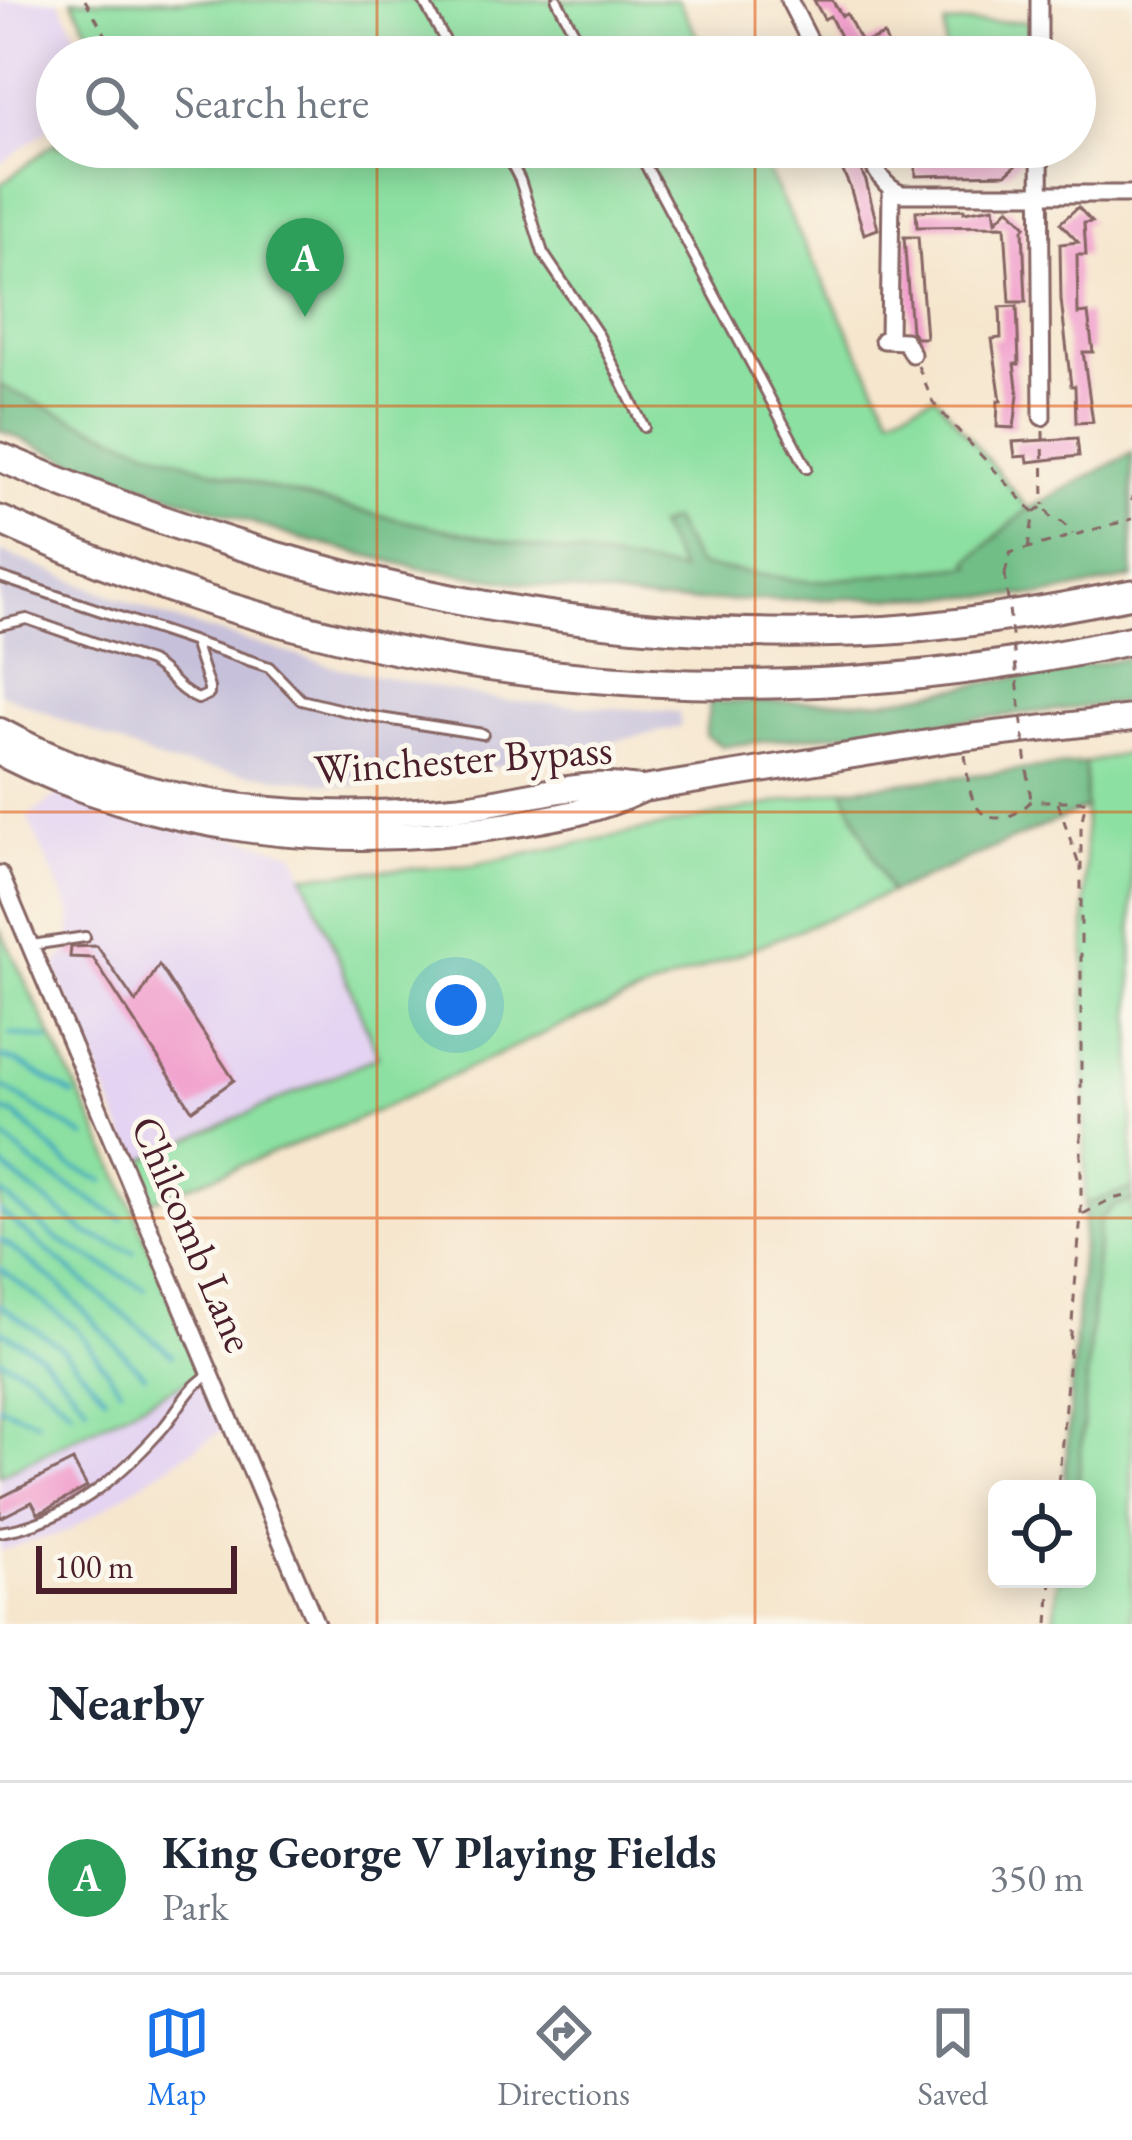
<!DOCTYPE html>
<html lang="en">
<head>
<meta charset="utf-8">
<style>
  body { margin:0; font-family:"EB Garamond",serif; background:#f6f6f7; color:#1f2937 }
  .controls { position:absolute; right:36px; bottom:36px; display:grid; overflow:hidden; border-radius:18px; box-shadow:0 6px 30px #0003 }
  .controls button { width:108px; height:108px; display:grid; place-items:center; padding:0; border:0; border-bottom:3px solid #e0e1e3; background:#fff; color:#1f2937; font:60px sans-serif }
  .scale { position:absolute; left:36px; bottom:30px; width:201px; box-sizing:border-box; padding-left:12px; border:6px solid #4a1f2b; border-top:0; font-size:33px; line-height:42px; white-space:nowrap; color:#4a1f2b; -webkit-text-stroke:9px #fbf7ec; paint-order:stroke }
  .you { position:absolute; left:456px; top:1005px; width:42px; height:42px; margin:-30px; border:9px solid #fff; border-radius:50%; background:#1a73e8; box-shadow:0 0 0 18px #1a73e833 }
  .badge { display:grid; place-items:center; width:78px; height:78px; border-radius:50%; background:#1a73e8; color:#fff; font-size:39px; font-weight:700 }
  .pin { position:absolute; translate:-50% -99px; filter:drop-shadow(0 3px 6px #0008) }
  .pin::after { content:''; position:absolute; top:63px; width:42px; height:36px; background:inherit; clip-path:polygon(0 0,100% 0,50% 100%) }
  .list { margin:0; padding:0; list-style:none }
  h2 { display:flex; justify-content:space-between; align-items:center; height:156px; margin:0; padding:0 48px; font-size:51px }
  h2 small { font-size:39px; font-weight:400; color:#747a83 }
  .list li { display:grid; grid-template-columns:78px 1fr auto; gap:36px; align-items:center; box-sizing:border-box; height:192px; padding:0 48px; border-top:3px solid #e0e1e3 }
  .list b { display:block; font-size:45px; white-space:nowrap }
  .list p { margin:0; font-size:39px; white-space:nowrap; color:#747a83 }
  .list em { font-size:39px; font-style:normal; color:#747a83 }
  .icon { flex:none; width:66px; height:66px; fill:none; stroke:currentColor; stroke-width:2; stroke-linecap:round; stroke-linejoin:round }
  .map { position:relative; flex:none; width:1132px; height:1624px; overflow:hidden }
  .search { position:absolute; background:#fff; box-shadow:0 6px 30px #0003; left:36px; right:36px; top:36px; height:132px; display:flex; align-items:center; gap:30px; box-sizing:border-box; padding:0 42px; border-radius:66px; color:#747a83; font-size:45px }
  .sheet { height:348px; background:#fff }
  nav { display:flex; justify-content:space-around; align-items:center; box-sizing:border-box; height:168px; border-top:3px solid #e0e1e3; background:#fff; font-size:33px; color:#747a83 }
  nav a { display:grid; justify-items:center; gap:6px }
  nav .on { color:#1a73e8 }
  .map>svg:first-child { display:block }
  .built { fill:#e4d3f2 }
  .industrial { fill:#c6c0da }
  .green { fill:#8ce0a1; stroke:#6b8066; stroke-width:3 }
  .forest { fill:#71be87; stroke:#5e6e59; stroke-width:3 }
  .lines { fill:none; stroke-linecap:round; stroke-linejoin:round }
  .stream { stroke:#3ea9be; stroke-width:4.5 }
  .building { fill:#f1a1cd }
  .service-casing { stroke:#866564; stroke-width:14 }
  .minor-casing { stroke:#866564; stroke-width:21 }
  .trunk-casing { stroke:#866564; stroke-width:30 }
  .motorway-casing { stroke:#866564; stroke-width:33 }
  .path { stroke:#866564; stroke-width:3; stroke-dasharray:9 9; stroke-linecap:butt }
  .service { stroke:#fff; stroke-width:8 }
  .minor { stroke:#fff; stroke-width:15 }
  .trunk { stroke:#fff; stroke-width:24 }
  .motorway { stroke:#fff; stroke-width:27 }
  .path-bridge { stroke:#866564; stroke-width:3; stroke-dasharray:9 9; stroke-linecap:butt }
  .grid { fill:none; stroke:#e0560e; stroke-width:3; stroke-opacity:0.55 }
  .labels { text-anchor:middle; dominant-baseline:central; stroke-width:10; stroke-linejoin:round; paint-order:stroke }
  .street-label { font-size:42px; fill:#4a1f2b; stroke:#fbf7ec }
</style>
</head>
<body>
<div class="map">
<svg width="1132" height="1624" viewBox="0 0 1132 1624">
  <rect width="100%" height="100%" fill="#fbf7ec"/>
  <filter id="ink" filterUnits="userSpaceOnUse"><feTurbulence type="fractalNoise" baseFrequency=".00833" numOctaves="2"/><feDisplacementMap in="SourceGraphic" scale="24" xChannelSelector="R" yChannelSelector="G"/><feConvolveMatrix kernelMatrix="1 2 1 2 8 2 1 2 1" color-interpolation-filters="sRGB"/></filter>
  <filter id="wash" filterUnits="userSpaceOnUse"><feTurbulence type="fractalNoise" baseFrequency=".004" numOctaves="4" result="noise"/><feDisplacementMap in="SourceGraphic" scale="48" xChannelSelector="R" yChannelSelector="G"/><feGaussianBlur stdDeviation="2.7" result="paint"/><feColorMatrix in="noise" values="0 0 0 0 0 0 0 0 0 0 0 0 0 0 0 0 0 1.4 0 .05"/><feComposite in="paint" operator="in"/></filter>
  <g filter="url(#wash)">
    <rect width="100%" height="100%" fill="#f6e6ce"/>
    <path class="built" d="M0 0H59L88 57H57V123L0 164Z
      M66 790 295 853 379 1056 136 1163 54 966 69 950 72 916 27 817Z
      M201 1374 226 1428 69 1531 0 1551V1475Z"/>
    <path class="industrial" d="M0 551 168 618 340 668 503 701 679 712 681 727 489 768 348 786 166 763 0 693Z"/>
    <path class="green" d="M72 0H678L708 57H103Z
      M1028 21V54L945 57V24Z
      M57 141V147H755L891 415 935 395 1028 509 970 560 973 566 811 582 743 575 604 580 0 419V185Z
      M1132 752V1624H1054L1058 1579H1087V1489H1064L1085 1204V763Z
      M843 789 890 893 560 1026 352 1122 150 1201 136 1163 378 1056 304 875 473 865Z
      M0 929 120 1178 201 1374 0 1475Z"/>
    <path class="forest" d="M0 385C212 492 449 534 681 571L657 526 672 520 698 566 811 582 972 566 969 561 1028 509 1132 453V578L1046 595 655 602 418 568 294 537 70 460 0 430Z
      M1132 657V702L722 746 705 735 710 702 884 701Z
      M1085 763 1086 808 890 893 843 789Z
      M1132 1188V1201L1114 1206 1100 1220 1078 1489H1064L1085 1204Z"/>
    <g class="lines">
      <path class="stream" d="M11 1034 49 1039
        M0 1057 18 1062 73 1095
        M0 1085 85 1137
        M0 1110 16 1115 70 1166 104 1181
        M0 1134 39 1168 122 1219
        M0 1164 88 1234 134 1252
        M0 1192 57 1239 145 1289
        M0 1211 172 1355
        M0 1239 58 1284 144 1375
        M0 1268 77 1329 120 1388
        M0 1305 58 1345 105 1396
        M0 1330 40 1354 87 1406
        M0 1359 29 1373 71 1410
        M0 1406 38 1422"/>
    </g>
    <g id="blocks">
      <path class="building" d="M814 0H832L842 16 847 14 862 44 884 35 889 48 866 57H850L830 16 824 19Z
        M832 147H850L866 181 878 229 864 234 850 187Z
        M1011 147 1025 157 1006 174 916 176 915 159 1000 157Z
        M994 207 996 221 1009 208 1026 226 1023 229 1026 302H1010L1005 226 917 227 916 211 964 209V212Z
        M1078 207 1092 222 1084 223 1086 255H1077L1078 314 1088 313 1093 352H1083L1093 422 1076 423 1075 386H1071L1061 300 1060 244 1078 242 1060 223Z
        M904 237H918L926 338H917L911 331Z
        M1017 306 1019 364H1014L1018 395 1014 428 997 427 998 401H1001L992 339 1001 338 1000 307Z
        M1077 438 1079 456 1028 462 1027 456 1015 457 1013 442Z
        M97 946 136 1003 159 965 234 1080 192 1110 93 958 70 957 71 947Z
        M73 1461 87 1487 44 1511 38 1513 32 1502 0 1518V1498Z"/>
    </g>
  </g>
  <g filter="url(#ink)">
    <use href="#blocks" fill-opacity="0" stroke="#866564" stroke-width="3"/>
    <g class="lines">
      <g class="service-casing">
        <path id="service" d="M423 0 454 57
          M557 0 587 57
          M503 147 520 180 543 253 599 336 644 427
          M636 147 807 468
          M0 577 269 667 301 700 367 716 483 734
          M0 625 27 619 150 662C170 673 176 690 198 699L209 694V688L194 642
          M32 945 85 937
          M0 1532C67 1522 119 1478 163 1428 180 1408 187 1387 212 1373"/>
      </g>
      <g class="minor-casing">
        <path id="minor" d="M789 0 818 57
          M1039 0V57
          M864 147C874 166 881 186 902 194H1132
          M1040 147 1042 417
          M883 340 905 341 912 354
          M889 340 891 189
          M0 874 316 1624"/>
      </g>
      <g class="trunk-casing">
        <path id="trunk" d="M0 731C138 806 299 824 453 808 501 804 549 788 597 786 612 785 628 788 643 789L953 739 1132 718
          M0 753C158 833 335 853 509 825 559 817 594 812 641 790"/>
      </g>
      <g class="motorway-casing">
        <path id="motorway" d="M0 457C269 572 558 643 852 632 946 629 1039 612 1132 594
          M0 520C366 686 739 727 1132 640"/>
      </g>
      <path class="path" d="M85 0 119 57
        M918 366 933 403 1034 513
        M1043 431 1044 505
        M1132 496V501
        M1028 548 1034 513 1044 505 1051 518 1062 522 1073 534
        M1005 574 1010 553 1132 519
        M965 755C968 771 967 793 977 807 991 828 1019 815 1031 801H1086L1081 825V1215L1058 1489
        M1058 803 1080 868
        M1083 1214 1111 1199 1132 1195
        M1048 1624 1051 1579"/>
      <use href="#service" class="service"/>
      <use href="#minor" class="minor"/>
      <use href="#trunk" class="trunk"/>
      <use href="#motorway" class="motorway"/>
      <path class="path-bridge" d="M1005 574 1031 801"/>
    </g>
  </g>
  <path class="grid" d="M377 0V57M755 0V57M377 147V1624M755 147V1624M0 406H1132M0 812H1132M0 1218H1132"/>
  <g class="labels">
    <g class="street-label">
      <text transform="translate(463 759) rotate(-4)">Winchester Bypass</text>
      <text transform="translate(193 1234) rotate(67)">Chilcomb Lane</text>
    </g>
  </g>
</svg>
<div class="controls">
<button><svg class="icon" aria-label="locate" viewBox="0 0 24 24"><circle cx="12" cy="12" r="6"/><path d="M12 2v4M12 18v4M2 12h4M18 12h4"/></svg></button>
</div>
<div class="scale">100 m</div>
<div class="you"></div>
<div class="pin badge" style="left:305px;top:317px;background:#2e9e5b">A</div>
<div class="search"><svg class="icon" aria-label="search" viewBox="0 0 24 24"><circle cx="10" cy="10" r="6"/><path d="M15 15l6 6"/></svg>Search here</div>
</div>
<section class="sheet">
<h2>Nearby<small></small></h2>
<ul class="list">
<li><span class="badge" style="background:#2e9e5b">A</span><div><b>King George V Playing Fields</b><p>Park</p></div><em>350 m</em></li>
</ul>
</section>
<nav>
<a class="on"><svg class="icon" aria-label="map" viewBox="0 0 24 24"><path d="M3 6l6-2 6 2 6-2v14l-6 2-6-2-6 2zM9 4v14M15 6v14"/></svg>Map</a>
<a><svg class="icon" aria-label="directions" viewBox="0 0 24 24"><path d="M12 3l9 9-9 9-9-9zM9 14v-3h6M13 9l2 2-2 2"/></svg>Directions</a>
<a><svg class="icon" aria-label="saved" viewBox="0 0 24 24"><path d="M7 4h10v16l-5-4-5 4z"/></svg>Saved</a>
</nav>
</body>
</html>
